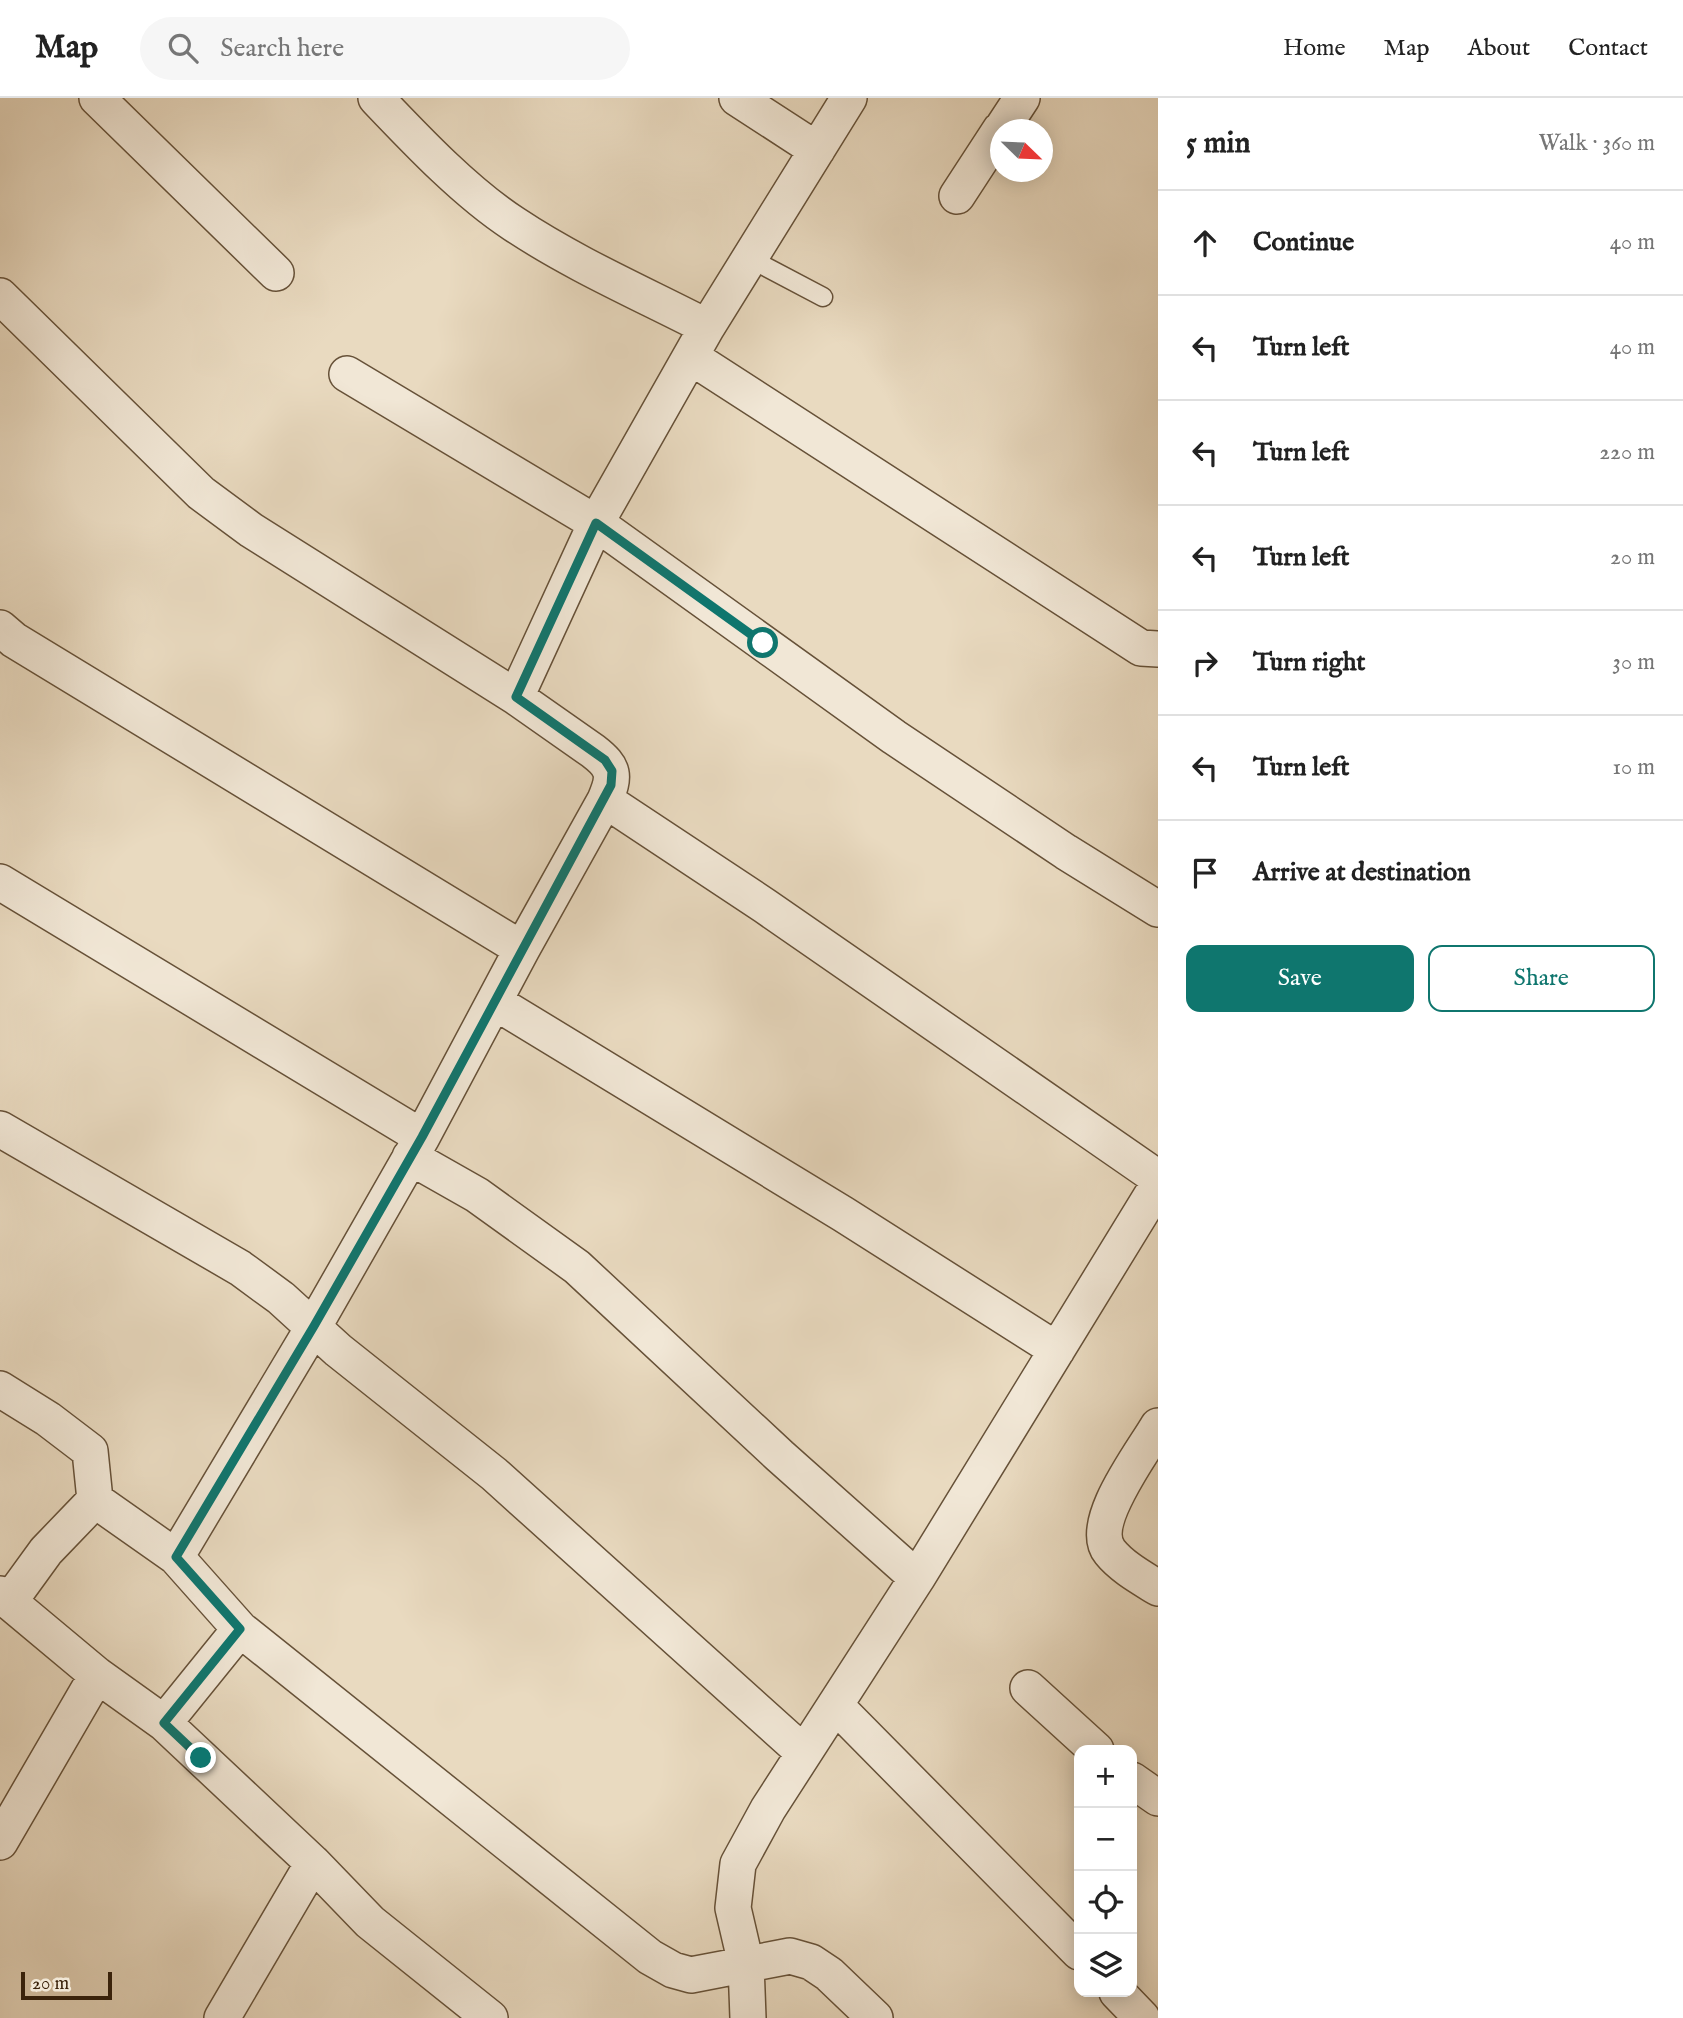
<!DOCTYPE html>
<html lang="en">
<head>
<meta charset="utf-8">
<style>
  body { margin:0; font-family:"IM FELL English",serif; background:#f6f6f6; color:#222 }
  .controls { position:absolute; right:21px; bottom:21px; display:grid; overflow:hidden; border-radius:14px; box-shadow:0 4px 18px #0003 }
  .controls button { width:63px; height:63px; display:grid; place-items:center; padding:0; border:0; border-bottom:2px solid #e0e0e0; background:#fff; color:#222; font:35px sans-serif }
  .compass { position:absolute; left:990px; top:21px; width:63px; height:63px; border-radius:50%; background:#fff; box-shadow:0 4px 18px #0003; rotate:113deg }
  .scale { position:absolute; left:21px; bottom:18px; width:91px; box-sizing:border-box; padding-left:7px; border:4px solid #3b230b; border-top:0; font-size:19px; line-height:24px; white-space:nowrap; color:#3b230b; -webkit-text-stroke:5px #f1e7d6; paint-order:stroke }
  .stop { position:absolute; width:21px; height:21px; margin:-16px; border:5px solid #0f766e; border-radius:50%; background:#fff }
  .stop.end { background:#0f766e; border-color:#fff; box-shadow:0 2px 7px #0008 }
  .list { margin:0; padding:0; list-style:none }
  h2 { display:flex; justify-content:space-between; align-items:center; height:91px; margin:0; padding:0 28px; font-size:30px }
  h2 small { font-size:23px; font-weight:400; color:#767676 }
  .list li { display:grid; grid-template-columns:46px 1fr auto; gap:21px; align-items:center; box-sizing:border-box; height:105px; padding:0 28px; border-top:2px solid #e0e0e0 }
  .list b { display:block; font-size:26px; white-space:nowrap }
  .list em { font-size:23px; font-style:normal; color:#767676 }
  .actions { display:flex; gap:14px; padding:21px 28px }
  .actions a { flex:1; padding:16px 0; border:2px solid #0f766e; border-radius:14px; text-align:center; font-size:24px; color:#0f766e }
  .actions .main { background:#0f766e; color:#fff }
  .icon { flex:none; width:38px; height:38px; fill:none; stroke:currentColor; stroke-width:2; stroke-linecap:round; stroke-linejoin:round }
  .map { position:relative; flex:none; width:1158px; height:1920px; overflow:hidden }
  header { display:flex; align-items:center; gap:42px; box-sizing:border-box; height:98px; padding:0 35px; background:#fff; border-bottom:2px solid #e0e0e0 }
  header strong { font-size:33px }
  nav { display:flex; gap:38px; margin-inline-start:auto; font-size:24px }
  .search { width:490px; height:63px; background:#f6f6f6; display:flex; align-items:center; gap:18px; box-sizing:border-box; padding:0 24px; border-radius:38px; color:#767676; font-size:26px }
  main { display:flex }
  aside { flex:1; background:#fff }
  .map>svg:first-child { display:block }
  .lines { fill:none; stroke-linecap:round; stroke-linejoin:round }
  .lane-casing { stroke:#665138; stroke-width:21 }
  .street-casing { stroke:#665138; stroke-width:38 }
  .lane { stroke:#f1e7d6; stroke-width:18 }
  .street { stroke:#f1e7d6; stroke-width:35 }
  .route { stroke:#0f766e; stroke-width:9 }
</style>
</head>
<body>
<header>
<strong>Map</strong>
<div class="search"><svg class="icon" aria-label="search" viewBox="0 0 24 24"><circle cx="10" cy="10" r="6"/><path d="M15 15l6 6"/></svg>Search here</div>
<nav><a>Home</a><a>Map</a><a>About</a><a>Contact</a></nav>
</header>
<main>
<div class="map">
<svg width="1158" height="1920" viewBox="0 0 1158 1920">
  <rect width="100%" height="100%" fill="#e9dac0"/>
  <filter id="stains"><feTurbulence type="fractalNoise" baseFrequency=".00286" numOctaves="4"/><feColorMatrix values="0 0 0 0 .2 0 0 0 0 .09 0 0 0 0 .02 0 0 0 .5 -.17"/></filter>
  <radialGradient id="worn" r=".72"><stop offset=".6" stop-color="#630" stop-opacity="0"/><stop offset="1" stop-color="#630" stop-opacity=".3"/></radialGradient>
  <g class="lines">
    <g class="lane-casing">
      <path id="lane" d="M751 161 823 199"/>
    </g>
    <g class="street-casing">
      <path id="street" d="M97 0 276 175
        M376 0C416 42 465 94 514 126 574 166 643 196 707 229
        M737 0 817 52
        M1001 32 1022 0
        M957 98 1000 32
        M0 198 201 395 251 432 516 599 593 653C615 670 615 678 605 702L765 808 1158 1080
        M691 259 1141 550 1158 551
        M347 276 596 425 894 639 1066 754 1158 811
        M0 530 14 542 522 851
        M516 599 596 425 707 229 849 0
        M0 784 422 1039
        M495 904 843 1116 1057 1252
        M0 1031 240 1170 281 1200 338 1252 494 1376 804 1655
        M410 1059 477 1097 577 1169 780 1358 917 1480
        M0 1291 48 1321 90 1353 95 1402 176 1459 240 1531 650 1859 673 1872 691 1877 790 1858 811 1864 829 1876 875 1920
        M1158 1328C1143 1354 1087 1426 1110 1454 1122 1469 1142 1480 1158 1490
        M176 1459 314 1228 422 1039 522 851 605 702
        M0 1496 97 1577 164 1625 313 1765 370 1824 490 1920
        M9 1504 46 1453 95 1402
        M1028 1590 1096 1652
        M835 1607 1079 1854
        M164 1625 240 1531
        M1132 1682 1158 1700
        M0 1744 97 1577
        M1117 1894 1142 1920
        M222 1920 313 1765
        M748 1920 746 1866 733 1810 738 1766 768 1711 917 1480 1158 1087"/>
    </g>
    <use href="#lane" class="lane"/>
    <use href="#street" class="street"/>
  </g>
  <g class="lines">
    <path class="route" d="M201 1660 164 1625 240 1531 176 1459 314 1228 422 1039 611 687 612 673 605 662 516 599 596 425 763 545"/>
  </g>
  <rect width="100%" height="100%" filter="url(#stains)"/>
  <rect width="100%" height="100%" fill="url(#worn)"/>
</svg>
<div class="controls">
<button>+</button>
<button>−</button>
<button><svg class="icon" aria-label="locate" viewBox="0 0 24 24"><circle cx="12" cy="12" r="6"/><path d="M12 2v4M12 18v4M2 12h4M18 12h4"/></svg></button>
<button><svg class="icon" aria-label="layers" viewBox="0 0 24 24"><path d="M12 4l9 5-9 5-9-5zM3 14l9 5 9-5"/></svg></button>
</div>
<svg class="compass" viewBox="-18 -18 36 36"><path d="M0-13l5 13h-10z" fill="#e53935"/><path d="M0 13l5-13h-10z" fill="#767676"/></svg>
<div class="scale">20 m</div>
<div class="stop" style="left:763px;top:545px"></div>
<div class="stop end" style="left:201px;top:1660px"></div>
</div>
<aside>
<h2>5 min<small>Walk · 360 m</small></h2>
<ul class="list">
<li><svg class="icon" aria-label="ahead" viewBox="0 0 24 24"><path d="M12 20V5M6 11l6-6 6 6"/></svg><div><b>Continue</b></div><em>40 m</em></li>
<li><svg class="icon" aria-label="left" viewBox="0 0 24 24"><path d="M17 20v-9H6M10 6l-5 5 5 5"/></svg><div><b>Turn left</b></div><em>40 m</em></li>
<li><svg class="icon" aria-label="left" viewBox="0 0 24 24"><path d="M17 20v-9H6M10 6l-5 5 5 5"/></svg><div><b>Turn left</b></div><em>220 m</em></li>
<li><svg class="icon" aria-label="left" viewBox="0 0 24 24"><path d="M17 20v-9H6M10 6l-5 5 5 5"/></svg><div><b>Turn left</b></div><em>20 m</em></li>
<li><svg class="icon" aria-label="right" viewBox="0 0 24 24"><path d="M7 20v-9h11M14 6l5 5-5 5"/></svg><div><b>Turn right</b></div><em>30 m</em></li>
<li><svg class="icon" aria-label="left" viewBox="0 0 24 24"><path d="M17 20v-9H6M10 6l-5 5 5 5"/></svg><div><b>Turn left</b></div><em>10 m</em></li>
<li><svg class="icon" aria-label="arrive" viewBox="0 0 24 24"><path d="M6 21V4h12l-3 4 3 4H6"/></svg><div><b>Arrive at destination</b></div></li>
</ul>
<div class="actions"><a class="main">Save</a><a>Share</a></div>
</aside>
</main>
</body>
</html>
